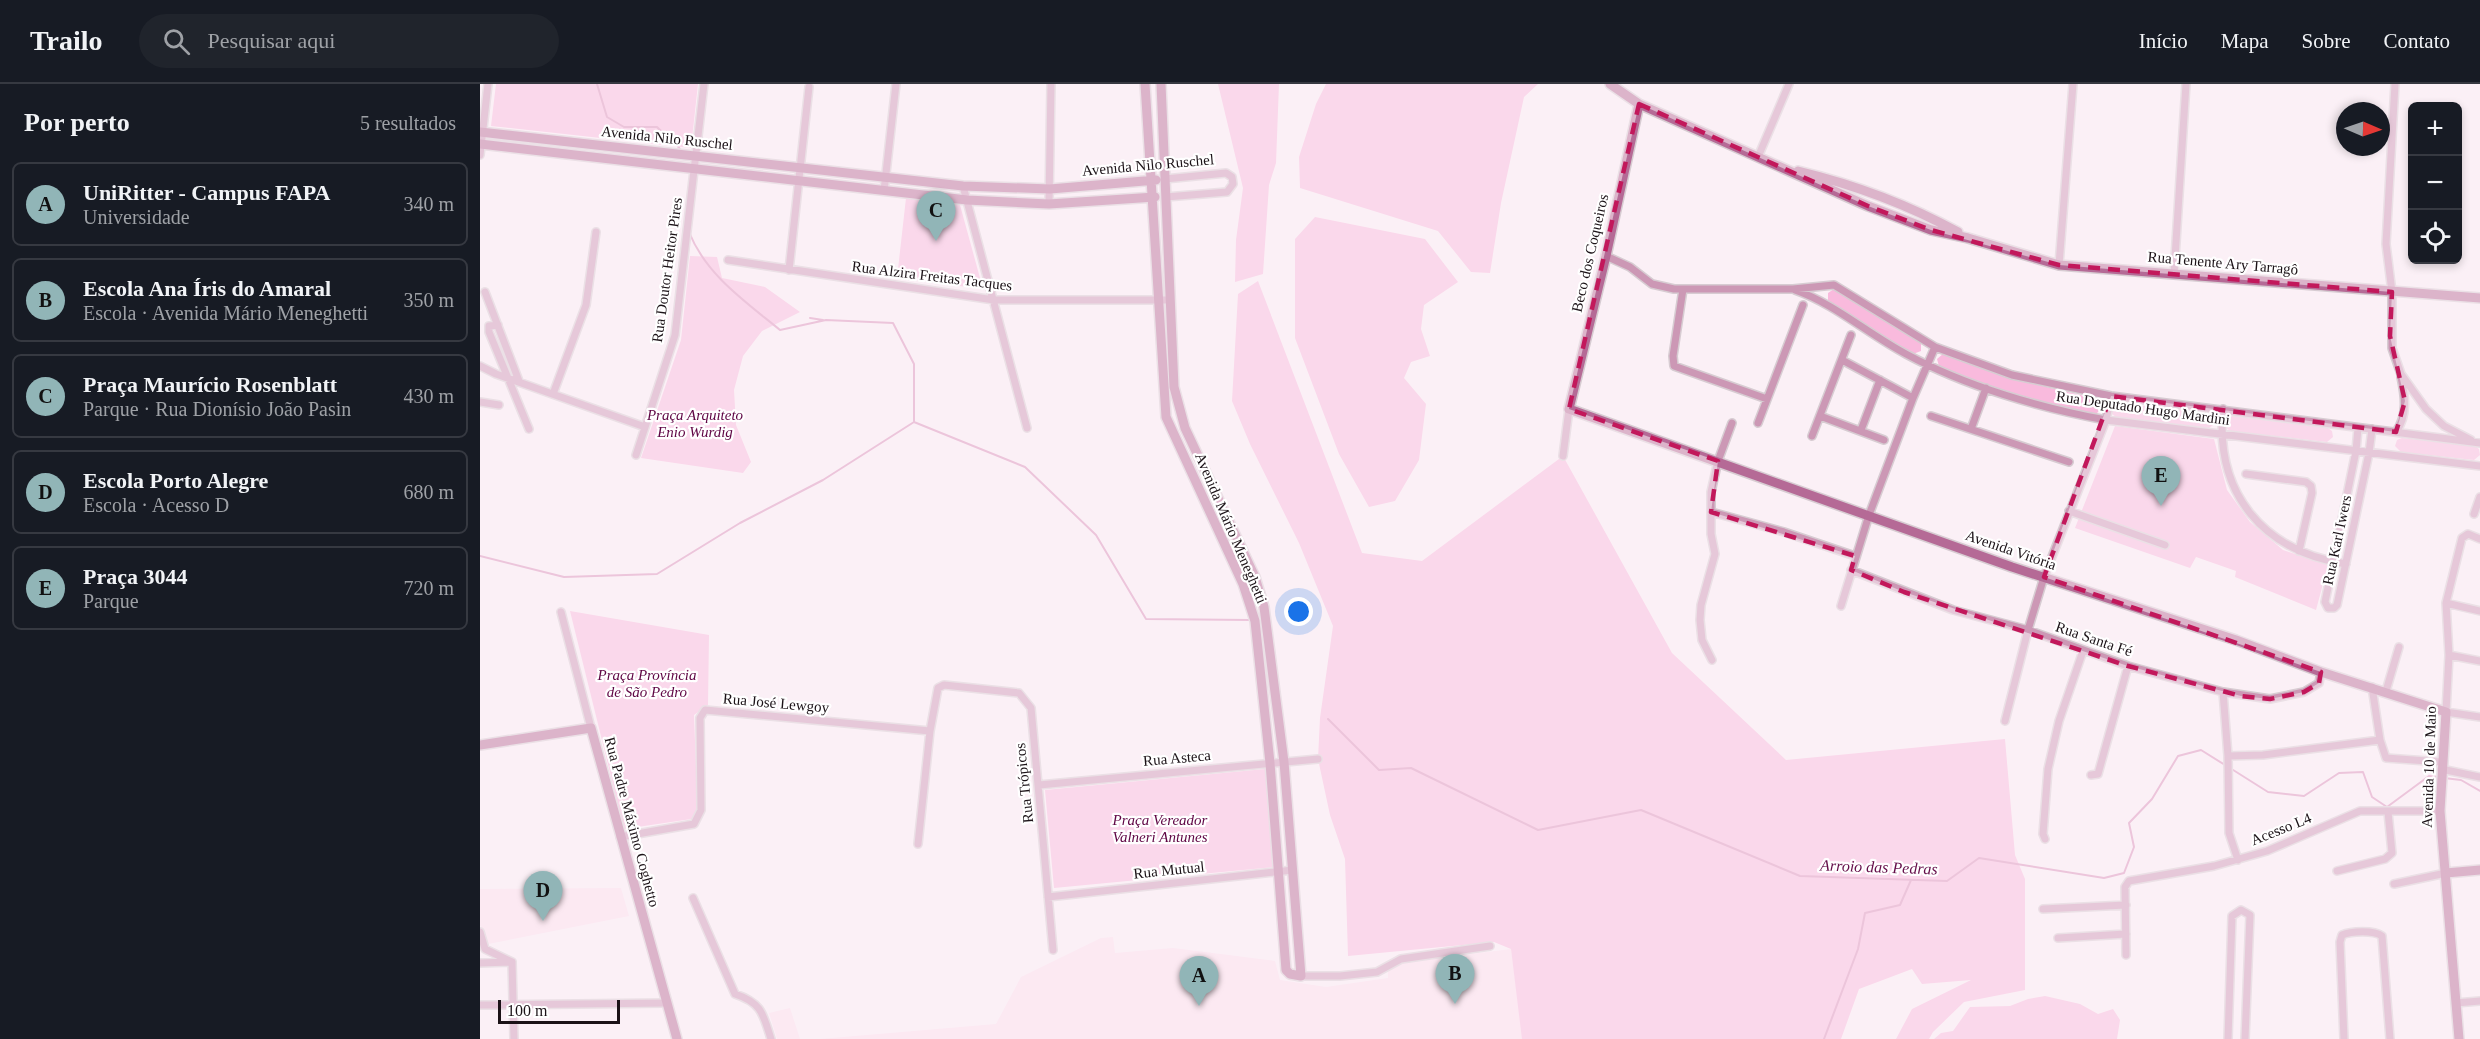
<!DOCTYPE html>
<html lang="pt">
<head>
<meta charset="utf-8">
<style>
  body { margin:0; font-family:"Times New Roman",serif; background:#20242c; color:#f1f3f6 }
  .controls { position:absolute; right:18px; top:18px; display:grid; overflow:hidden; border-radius:9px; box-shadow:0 3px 9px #0003 }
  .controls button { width:54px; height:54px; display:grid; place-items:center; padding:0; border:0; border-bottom:2px solid #363941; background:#171b24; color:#f1f3f6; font:30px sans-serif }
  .compass { position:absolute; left:1856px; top:18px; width:54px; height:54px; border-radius:50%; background:#171b24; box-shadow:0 3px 9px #0003; rotate:92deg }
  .scale { position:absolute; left:18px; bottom:15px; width:122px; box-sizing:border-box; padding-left:6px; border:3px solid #1b1217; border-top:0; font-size:16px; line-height:21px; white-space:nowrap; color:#1b1217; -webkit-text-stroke:4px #fff; paint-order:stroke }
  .you { position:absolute; left:819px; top:528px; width:21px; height:21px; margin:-15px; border:4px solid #fff; border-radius:50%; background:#1a73e8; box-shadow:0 0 0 9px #1a73e833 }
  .badge { display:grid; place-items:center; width:39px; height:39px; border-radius:50%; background:#91b5b7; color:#111; font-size:20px; font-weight:700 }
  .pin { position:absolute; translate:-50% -50px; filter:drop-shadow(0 2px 3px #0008) }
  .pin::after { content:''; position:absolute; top:32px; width:21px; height:18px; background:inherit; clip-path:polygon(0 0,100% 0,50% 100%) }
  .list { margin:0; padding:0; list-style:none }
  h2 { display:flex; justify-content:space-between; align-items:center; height:78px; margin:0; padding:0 24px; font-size:26px }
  h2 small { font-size:20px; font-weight:400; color:#9ea1a6 }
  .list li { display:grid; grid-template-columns:39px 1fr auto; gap:18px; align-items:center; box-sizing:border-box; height:84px; margin:0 12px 12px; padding:0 12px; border:2px solid #363941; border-radius:9px }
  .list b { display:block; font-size:22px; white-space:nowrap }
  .list p { margin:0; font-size:20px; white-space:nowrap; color:#9ea1a6 }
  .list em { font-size:20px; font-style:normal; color:#9ea1a6 }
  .icon { flex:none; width:33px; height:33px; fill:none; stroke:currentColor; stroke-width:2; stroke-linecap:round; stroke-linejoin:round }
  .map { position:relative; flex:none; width:2000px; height:955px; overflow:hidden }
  header { display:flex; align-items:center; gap:36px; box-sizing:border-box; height:84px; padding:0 30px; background:#171b24; border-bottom:2px solid #363941 }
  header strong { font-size:28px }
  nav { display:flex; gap:33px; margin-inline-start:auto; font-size:21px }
  .search { width:420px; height:54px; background:#20242c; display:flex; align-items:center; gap:15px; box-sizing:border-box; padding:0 21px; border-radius:33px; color:#9ea1a6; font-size:22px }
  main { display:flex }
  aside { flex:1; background:#171b24 }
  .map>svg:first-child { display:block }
  .built { fill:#fcdfee }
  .green { fill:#f9badd }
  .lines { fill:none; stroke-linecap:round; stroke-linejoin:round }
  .stream { stroke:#da90ba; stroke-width:2 }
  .street-casing { stroke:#d7ccd2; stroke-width:10 }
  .secondary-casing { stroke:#d7ccd2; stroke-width:12 }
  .street { stroke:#cc98b5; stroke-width:7 }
  .secondary { stroke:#b56a96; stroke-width:9 }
  .marked { fill:none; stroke:#c2185b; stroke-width:4.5; stroke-dasharray:12 8; stroke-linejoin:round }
  .labels { text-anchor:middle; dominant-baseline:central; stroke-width:4.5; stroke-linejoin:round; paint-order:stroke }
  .street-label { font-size:15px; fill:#1b1217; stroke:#fff }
  .park-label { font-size:15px; font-style:italic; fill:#5f0544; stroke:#fff }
  .water-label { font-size:16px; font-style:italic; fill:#640d49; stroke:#fff }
</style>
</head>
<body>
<header>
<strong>Trailo</strong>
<div class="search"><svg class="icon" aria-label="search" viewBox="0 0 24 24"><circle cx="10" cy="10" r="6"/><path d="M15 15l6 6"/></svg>Pesquisar aqui</div>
<nav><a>Início</a><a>Mapa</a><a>Sobre</a><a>Contato</a></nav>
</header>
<main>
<aside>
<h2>Por perto<small>5 resultados</small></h2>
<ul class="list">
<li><span class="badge">A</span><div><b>UniRitter - Campus FAPA</b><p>Universidade</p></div><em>340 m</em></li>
<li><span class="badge">B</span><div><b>Escola Ana Íris do Amaral</b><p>Escola · Avenida Mário Meneghetti</p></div><em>350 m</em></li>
<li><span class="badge">C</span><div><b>Praça Maurício Rosenblatt</b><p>Parque · Rua Dionísio João Pasin</p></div><em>430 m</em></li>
<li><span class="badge">D</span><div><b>Escola Porto Alegre</b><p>Escola · Acesso D</p></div><em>680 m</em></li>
<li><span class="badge">E</span><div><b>Praça 3044</b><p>Parque</p></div><em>720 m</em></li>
</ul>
</aside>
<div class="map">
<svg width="2000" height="955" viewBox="0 0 2000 955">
  <rect width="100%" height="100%" fill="#fbf0f6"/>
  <path class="built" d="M141 804 149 832 8 860 0 841V805Z
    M633 853 635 869 693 864 795 877 800 896 846 903 908 894V886L921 879 1031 865 1043 955H340L516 940 541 893 621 854Z
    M310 924 320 955H297L289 929Z"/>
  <path class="green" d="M16 0H218L211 64 11 42Z
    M738 0H799L796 79 789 101 783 190 755 198 756 156 763 104Z
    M846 0H1058L1044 13 1021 119 1010 189 991 188 958 147 820 104 819 73 836 20Z
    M426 114 480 121 503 205 417 194Z
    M835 133 945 155 978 198 944 221 941 245 950 272 931 278 924 294 946 320 939 376 915 417 889 423 859 370 815 254V155Z
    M210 172 237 173 242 194 285 203 320 228 282 247 263 272 254 306 256 341 271 378 263 389 161 374 201 256Z
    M778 197 882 469 942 477 1083 372 1192 569 1306 676 1525 655 1535 771 1545 795V906L1484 918 1453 948 1449 955H1416L1432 925 1491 896 1442 900 1432 885 1379 905 1361 955H1042L1031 865 1014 858 868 872 865 775 850 731 838 675 840 634 853 542 819 459 770 360 752 317 758 210Z
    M1354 205 1441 257V267L1433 270 1366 230 1348 216V209Z
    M1464 269 1537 296 1617 315 1621 321 1620 326 1616 330C1562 320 1510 304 1459 282L1457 275Z
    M1638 319 1731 329 1735 333 1736 339 1729 344 1636 333 1632 330 1631 324Z
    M1751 332 1848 344 1852 347 1853 353 1847 358 1750 347 1745 343 1746 335Z
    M1635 342 1734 355 1747 406 1770 438 1803 466 1848 481 1836 526 1755 493 1756 487 1716 473 1710 484 1595 444Z
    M1922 354 1995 362 1999 365 2000 371 1994 376 1921 368 1915 362 1917 356Z
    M90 527 229 551 228 621 214 631 218 734 144 745Z
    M785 685 794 783 574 804 565 706Z
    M1565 912 1600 920 1618 930 1633 925 1640 936 1637 955H1454L1461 949 1473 947 1490 923 1530 922 1548 915Z"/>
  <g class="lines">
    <path class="stream" d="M117 0 127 33 144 43H177C184 51 199 59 201 68
      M209 148C226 191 266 218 300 246L346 236 413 239 434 280V338
      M330 234 343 236
      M434 338 545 383 616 451 666 535 770 536
      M0 472 84 493 177 490 260 439 343 396 434 338
      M848 635 899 686 931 684 1058 746 1161 726 1320 792 1467 797 1499 774 1624 794 1644 789 1654 763 1649 739 1672 715 1698 672 1721 666 1745 681
      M1750 684 1788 708 1824 712 1859 689 1883 688 1892 713 1907 723 1949 692 1958 693
      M1964 694 1981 696 2000 707
      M1344 955 1378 865 1385 829 1420 821 1431 796"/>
    <g class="street-casing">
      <path id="street" d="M1915 0 1906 160 1912 208V264L1921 290 1946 325 1964 342 1991 356
        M0 71 8 0
        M1278 73 1309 0
        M685 95 746 89 752 93 753 100 747 108 686 113
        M483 102 547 344
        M404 107 416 0
        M569 120 571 0
        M1126 172 1150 183 1172 200 1194 205H1313L1354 201 1455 263 1532 291 1631 312 2000 359
        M248 176 514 216H690
        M1579 181 1593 0
        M309 186 329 3
        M1694 190 1706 0
        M1203 205 1193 272 1194 282 1287 315
        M1315 206C1355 220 1388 250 1426 270 1485 302 1560 324 1626 336L2000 382
        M5 208 39 297
        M18 241 9 242V248L49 345
        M1362 276 1433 314
        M0 282 16 290 165 343
        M73 310 106 221 116 148
        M0 318 19 321
        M1743 325C1735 410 1783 467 1866 480
        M1340 332 1404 356
        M1451 332 1589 378
        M1278 339 1323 221
        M1878 344 1876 367 1845 518 1848 524H1854L1857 521 1889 369 1892 345
        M1491 345 1506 304
        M1381 346 1400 296
        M1916 348C1928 331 1925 312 1921 293
        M1332 352 1371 251
        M156 371 195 251 224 0
        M1083 372 1089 325
        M1766 390 1826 398 1831 402 1832 409 1819 467
        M1589 427 1685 461
        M1231 428 1304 448 1375 472
        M1994 430 2000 413
        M2000 455 1988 450 1982 454 1966 519 1969 571 1966 628 2000 633
        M1371 486 1473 526 1548 546 1648 582 1743 608 1790 615 1824 608 1839 599 1841 588
        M1966 519 2000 527
        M1361 522 1389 431 1433 314 1455 263
        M81 528 111 644
        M1969 571 2000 577
        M1232 576 1222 556 1220 536 1221 521 1235 470 1231 450V408L1238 377 1252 339
        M1892 603 1900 656 1906 674 1961 678
        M1906 607 1919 563
        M1743 608 1748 672 1749 749 1758 776
        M1525 637 1548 546 1564 493 1626 336 1631 312
        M1748 672 1783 671 1900 656
        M1961 685 2000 693
        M1611 691 1618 690 1648 582
        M559 701 838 675
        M140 753 214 740 221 726 220 634 225 626 450 647
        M1565 755 1563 750 1568 685 1579 637 1603 567
        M438 760 450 647 458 604 464 601 539 609 551 624 573 866
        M1857 787 1905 775 1912 769 1908 728
        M1914 800 1966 789
        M568 813 813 786
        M213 814 255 910C282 919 283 930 291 955
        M1563 825 1646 821
        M0 848 5 865 32 878
        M1578 854 1646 850
        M1646 871 1645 803 1649 797 1734 782 1787 767 1880 727H1960
        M32 878 34 955
        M0 879 30 878
        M821 892H860L897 888 921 875 1010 862
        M1976 919 2000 917
        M0 921 187 919
        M1748 955 1752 832 1761 826 1770 831 1765 955
        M1864 955 1860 858 1862 851C1871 847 1894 846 1902 852L1910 955"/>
    </g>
    <g class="secondary-casing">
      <path id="secondary" d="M665 0 686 333 763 500 775 537 790 679 806 886 810 890 821 892 804 678 784 523 775 493 705 344 694 303 681 0
        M1130 0 1159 20 1388 122 1451 146 1488 154 1579 181 2000 214
        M1159 20 1126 172 1089 325 1532 483 1756 556 1841 588 1966 628 1960 727 1979 955
        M0 48 483 102 570 105 676 96
        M0 60 487 116 569 120 675 113
        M1318 87C1372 100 1429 121 1478 148
        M0 661 111 644 197 955
        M1966 789 2000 786"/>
    </g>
    <use href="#street" class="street"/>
    <use href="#secondary" class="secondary"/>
  </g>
  <path d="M0 0H2000V955H0ZM1159 20 1388 122 1451 146 1579 181 1912 208 1910 252 1925 317 1916 348 1631 312 1564 493 1841 588 1839 599 1824 608 1790 615 1761 612 1648 582 1424 508 1371 486 1375 472 1231 428 1238 377 1089 325Z" fill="#fbf0f6" fill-opacity=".55" fill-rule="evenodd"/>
  <path class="marked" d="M1159 20 1388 122 1451 146 1579 181 1912 208 1910 252 1925 317 1916 348 1631 312 1564 493 1841 588 1839 599 1824 608 1790 615 1761 612 1648 582 1424 508 1371 486 1375 472 1231 428 1238 377 1089 325Z"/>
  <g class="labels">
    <g class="street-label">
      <text transform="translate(187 54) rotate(6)">Avenida Nilo Ruschel</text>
      <text transform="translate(668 81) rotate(-5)">Avenida Nilo Ruschel</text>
      <text transform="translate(1110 169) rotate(-77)">Beco dos Coqueiros</text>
      <text transform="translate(1743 179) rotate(5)">Rua Tenente Ary Tarragô</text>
      <text transform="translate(187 186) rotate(-82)">Rua Doutor Heitor Pires</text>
      <text transform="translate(452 192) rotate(7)">Rua Alzira Freitas Tacques</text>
      <text transform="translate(1663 324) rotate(8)">Rua Deputado Hugo Mardini</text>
      <text transform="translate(751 444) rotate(67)">Avenida Mário Meneghetti</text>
      <text transform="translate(1857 456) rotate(-78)">Rua Karl Iwers</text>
      <text transform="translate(1531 466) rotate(19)">Avenida Vitória</text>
      <text transform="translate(1614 555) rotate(19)">Rua Santa Fé</text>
      <text transform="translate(296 619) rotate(5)">Rua José Lewgoy</text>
      <text transform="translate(697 674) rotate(-5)">Rua Asteca</text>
      <text transform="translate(1949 683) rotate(-88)">Avenida 10 de Maio</text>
      <text transform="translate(544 699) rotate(-96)">Rua Trópicos</text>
      <text transform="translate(152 738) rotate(75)">Rua Padre Máximo Coghetto</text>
      <text transform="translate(1801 745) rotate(-22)">Acesso L4</text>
      <text transform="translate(689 786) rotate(-6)">Rua Mutual</text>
    </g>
    <g class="park-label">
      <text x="215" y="331">Praça Arquiteto<tspan x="215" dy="17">Enio Wurdig</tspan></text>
      <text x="167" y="591">Praça Província<tspan x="167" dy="17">de São Pedro</tspan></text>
      <text x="680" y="736">Praça Vereador<tspan x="680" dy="17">Valneri Antunes</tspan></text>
    </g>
    <g class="water-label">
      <text transform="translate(1399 783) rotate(2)">Arroio das Pedras</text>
    </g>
  </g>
</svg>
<div class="controls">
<button>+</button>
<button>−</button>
<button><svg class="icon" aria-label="locate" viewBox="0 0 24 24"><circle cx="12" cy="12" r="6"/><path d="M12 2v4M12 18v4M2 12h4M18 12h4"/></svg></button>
</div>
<svg class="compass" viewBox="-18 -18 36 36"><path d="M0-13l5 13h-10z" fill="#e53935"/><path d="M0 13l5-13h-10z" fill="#9ea1a6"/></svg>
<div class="scale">100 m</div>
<div class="you"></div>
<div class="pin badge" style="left:719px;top:922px">A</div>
<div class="pin badge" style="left:975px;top:920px">B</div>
<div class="pin badge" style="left:456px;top:157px">C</div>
<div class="pin badge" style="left:63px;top:837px">D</div>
<div class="pin badge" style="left:1681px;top:422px">E</div>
</div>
</main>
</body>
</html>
